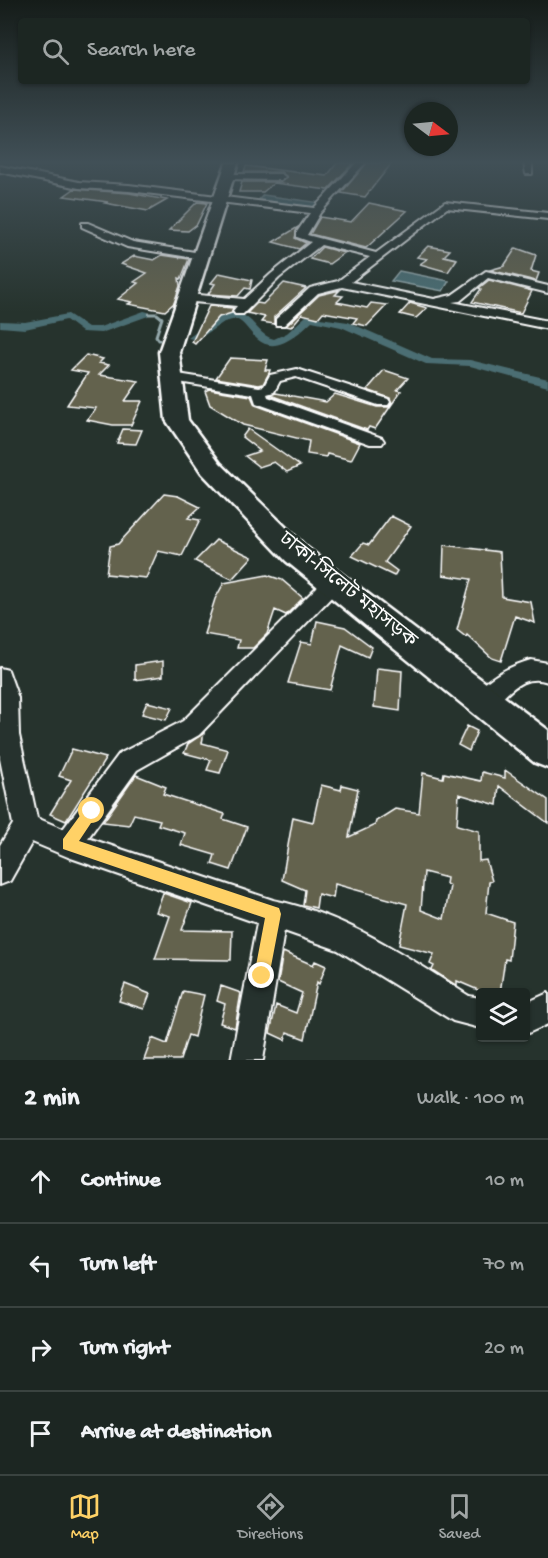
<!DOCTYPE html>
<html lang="en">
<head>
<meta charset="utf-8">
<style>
  body { margin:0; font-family:"Gochi Hand","Noto Sans Bengali",sans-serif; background:#29322f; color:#f1f3f6 }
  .controls { position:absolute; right:18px; bottom:18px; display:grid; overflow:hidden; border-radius:6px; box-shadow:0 2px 4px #0004 }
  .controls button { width:54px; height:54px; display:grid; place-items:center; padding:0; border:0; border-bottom:2px solid #3a4340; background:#1c2622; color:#f1f3f6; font:30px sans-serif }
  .compass { position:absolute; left:404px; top:102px; width:54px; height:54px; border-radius:50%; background:#1c2622; box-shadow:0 2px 4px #0004; rotate:106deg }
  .stop { position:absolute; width:18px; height:18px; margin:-14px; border:4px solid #ffd166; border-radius:50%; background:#fff }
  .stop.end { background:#ffd166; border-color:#fff; box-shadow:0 2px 6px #0008 }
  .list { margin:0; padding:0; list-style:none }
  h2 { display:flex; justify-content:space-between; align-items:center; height:78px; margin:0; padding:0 24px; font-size:26px }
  h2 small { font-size:20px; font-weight:400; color:#a0a5a5 }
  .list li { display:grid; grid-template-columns:39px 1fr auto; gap:18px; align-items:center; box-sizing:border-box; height:84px; padding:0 24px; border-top:2px solid #3a4340 }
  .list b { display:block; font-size:22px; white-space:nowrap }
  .list em { font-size:20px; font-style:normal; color:#a0a5a5 }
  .icon { flex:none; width:33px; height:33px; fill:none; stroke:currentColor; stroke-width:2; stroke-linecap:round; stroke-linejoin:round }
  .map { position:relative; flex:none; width:548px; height:1060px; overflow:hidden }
  .search { position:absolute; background:#1c2622; box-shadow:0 2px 4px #0004; left:18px; right:18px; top:18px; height:66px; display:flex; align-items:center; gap:15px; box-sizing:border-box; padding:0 21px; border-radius:6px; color:#a0a5a5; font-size:22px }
  .sheet { height:414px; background:#1c2622 }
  nav { display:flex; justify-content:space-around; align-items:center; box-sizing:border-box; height:84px; border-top:2px solid #3a4340; background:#1c2622; font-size:16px; color:#a0a5a5 }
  nav a { display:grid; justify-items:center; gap:3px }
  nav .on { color:#ffd166 }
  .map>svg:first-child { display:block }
  .water { fill:#4c6e73; stroke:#94a8ab; stroke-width:1.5 }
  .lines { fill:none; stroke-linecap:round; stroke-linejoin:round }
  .stream { stroke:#94a8ab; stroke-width:3 }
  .canal { fill:#4c6e73; fill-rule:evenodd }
  .building { fill:#64624e; stroke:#fff; stroke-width:1.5; fill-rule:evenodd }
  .minor-casing { stroke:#fff; stroke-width:4 }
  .highway-casing { stroke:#fff; stroke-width:5 }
  .minor { fill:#26332d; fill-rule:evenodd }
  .highway { fill:#26332d; fill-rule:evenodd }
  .route { fill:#ffd166 }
  .labels { text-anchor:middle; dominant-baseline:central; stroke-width:5; stroke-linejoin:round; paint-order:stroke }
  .street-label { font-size:20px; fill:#fff; stroke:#26332d }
</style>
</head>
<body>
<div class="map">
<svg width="548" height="1060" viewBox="0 0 548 1060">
  <rect width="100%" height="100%" fill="#26332d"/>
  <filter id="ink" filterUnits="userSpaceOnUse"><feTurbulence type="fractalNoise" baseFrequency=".0167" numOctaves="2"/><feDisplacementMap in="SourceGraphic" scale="12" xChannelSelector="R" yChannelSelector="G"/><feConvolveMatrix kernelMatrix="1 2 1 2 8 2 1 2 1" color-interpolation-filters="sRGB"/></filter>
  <g filter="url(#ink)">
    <path class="water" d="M263 195 321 203 314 210 256 203Z
      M399 271 449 281 443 291 391 281Z"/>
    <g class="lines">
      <path class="stream" d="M144 314H157L162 318 156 336 159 340"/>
      <path class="canal" d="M144 311 148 312V316L101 333 82 332 66 320 25 329 0 327V321L25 322 68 314 88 327H100Z
        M229 313C255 312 254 334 274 339L287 333 306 316 348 322 432 359 470 360 548 379V387L470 366 426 364 341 327 312 321C298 334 276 356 257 339 249 332 245 323 236 319L224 322 197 340 188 338 216 318Z"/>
    </g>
    <path class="building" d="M337 163H353L328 190 274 183 263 192H239L242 182H281L287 177 281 172H244L246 166 327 176Z
      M367 163H392L365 197 341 193Z
      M74 189 129 193 167 200 148 211 105 203 108 202 64 196Z
      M197 202 207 203 197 224 188 231 169 230Z
      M369 203 407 211 366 248 310 234 320 217 351 222Z
      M298 227 295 238 306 243 299 249 273 242Z
      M428 246 450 250 444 256 457 259 448 272 420 264 427 259 417 257Z
      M322 247 344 253 329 264 310 259Z
      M516 248 536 255 531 271 539 273 536 281 490 270 504 266Z
      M162 255 189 259 181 279 179 278 180 286 174 303 165 311 128 304 132 302 118 299 138 283 134 282 147 273 121 264 134 256 154 260Z
      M219 273 252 280 250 289 245 288 238 296 208 294 215 284 211 283Z
      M489 280 532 291 521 313 472 302 481 289 479 288Z
      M284 283 306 288 274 317V324L261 322 265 317 247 313 257 303 263 304Z
      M340 290 335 295 343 296 337 302 367 308 371 303 387 305 367 326 353 323 357 318 323 312 318 318 302 314 291 327 286 326 319 295Z
      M410 303 427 308 416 318 400 314Z
      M209 306 233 308 232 313 219 317 195 344 192 342Z
      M86 355 103 359 99 363 109 365 99 375 139 381 125 401H142L131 425H113L87 420 96 408 67 405 88 373 71 370Z
      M230 358 268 360 265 370H270L269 373 263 384 259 385 216 378Z
      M384 370 408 378 397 390 401 391 375 429 369 427 367 430 270 395 276 393 326 402 335 394 377 407H388L392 403 390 398 367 390Z
      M209 389 251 396 255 405 360 443 351 460 327 454 326 457 307 454 309 441 243 425 210 405 205 391Z
      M123 429 142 430 136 444 117 443Z
      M248 429 300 466 287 472 274 462 259 467 245 456 260 451 242 437Z
      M164 494 178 496 200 507 188 518 200 520 182 556 158 551 146 578 106 574 110 546 118 544Z
      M391 516 411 526 385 562 397 571 394 576 352 556 363 543 369 545Z
      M216 540 252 557 232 579 195 561Z
      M444 545 500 552 502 597 531 602 535 623 515 616 501 661 492 658 467 635 466 637 457 630 471 579 443 575Z
      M267 575 282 580 303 598 286 615 275 610 267 634 253 648H237L239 640 204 634 215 599 224 583Z
      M317 621 345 627 372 647 368 657 342 645 330 690 288 683 301 642 312 644Z
      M163 661V676L135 680V665Z
      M377 668 402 671 400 711 374 707Z
      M147 702 172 708 166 720 142 714Z
      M467 726 477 731 469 751 458 745Z
      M204 733 202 743 228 750 220 773 207 770 211 760 184 753 188 744Z
      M72 749 106 758 66 821 50 814 71 780 59 776Z
      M505 770 548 800V823L499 786 497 805 459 794 457 825 479 831V861L486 860 492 881 489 882 486 913 513 922 509 960 505 959 500 993H485L457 981V986L432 970 434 966 430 964 434 954 399 945 407 904 335 884 333 898 318 894 316 908 303 905 305 890 282 880 293 817 313 822 321 785 341 790 342 785 358 789 349 837 375 825 376 821 395 809 419 813 423 773 443 778 444 773 481 781 482 772 505 778ZM424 872 447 878 446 884 450 886 444 919 421 910Z
      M136 775 166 787 163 794 225 814 223 819 247 827 231 870 212 864 215 855 181 845 185 833 158 825 160 820 134 814 129 825 103 822Z
      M163 893 192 903 182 930 232 931 231 960 155 959 170 916 156 912Z
      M283 952 313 965 315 961 326 966 319 984 317 982 305 1039 287 1032 285 1040 270 1033 276 1005 296 1013 302 993 278 982Z
      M125 984 150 994 144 1009 119 1001Z
      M221 986 241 993 235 1028 220 1023 225 1004 217 1001Z
      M183 991 204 995 194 1037 188 1035 180 1060H144L152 1038 167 1044Z"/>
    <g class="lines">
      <g class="minor-casing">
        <path id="minor" d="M356 163H365L320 213 307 235 376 253 445 202 548 213V219L447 208 351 282 434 299 452 295 486 271 548 286V293L488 278 460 301 452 302 548 321V329L342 287 318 293 284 325H276V319L310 288 338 281 370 257 321 245 279 278 243 314H235L233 311 237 306 183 301 181 298 187 294 244 299 271 274 311 242 297 237V232L310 213 129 191 79 188 0 172V166L79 182 129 185 314 208Z
          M524 163H532V174H526Z
          M227 174H281L285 177 281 180 224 179Z
          M82 223H88L133 242 201 253 206 256 201 259 127 247 82 227Z
          M297 369 388 399 390 402 388 405H378L296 377 280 381 274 392 267 394 268 397 382 438 384 441 382 444H370L256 403 253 394 172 381 165 377 172 373 259 387 264 386 270 375Z
          M333 576 340 578 343 583 340 588 199 735 137 770 88 838 273 900C347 915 406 956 469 996L480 998V1028L453 1021 338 950 284 931 263 1060H231L257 923 68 857 32 842 10 881 0 885V845L13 824 0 759V668L8 670 18 698 19 735 37 818 63 829 119 754 183 721 326 578Z
          M531 660 548 663V682C509 669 503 717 475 707L472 700C481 680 510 666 531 660Z
          M548 993V1024L526 1034V1003Z"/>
      </g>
      <g class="highway-casing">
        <path id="highway" d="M226 163H238L179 352 188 420 220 463 306 547 548 730V768L535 763 286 561 202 473 166 420 159 352Z"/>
      </g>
      <use href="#minor" class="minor"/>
      <use href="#highway" class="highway"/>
    </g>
  </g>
  <linearGradient id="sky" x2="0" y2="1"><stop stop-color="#151c19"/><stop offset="0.52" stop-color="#415057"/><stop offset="1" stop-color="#415057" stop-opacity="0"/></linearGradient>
  <rect width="548" height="312" fill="url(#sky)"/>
  <path class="route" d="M92 804 99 811 79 841 279 908 281 914 268 982 262 984 256 982 254 976 265 918 63 849V839L87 806Z"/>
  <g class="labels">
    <g class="street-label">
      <text transform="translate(347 591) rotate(39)">ঢাকা-সিলেট মহাসড়ক</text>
    </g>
  </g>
</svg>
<div class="controls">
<button><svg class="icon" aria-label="layers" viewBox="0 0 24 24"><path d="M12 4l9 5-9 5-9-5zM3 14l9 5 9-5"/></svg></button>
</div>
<svg class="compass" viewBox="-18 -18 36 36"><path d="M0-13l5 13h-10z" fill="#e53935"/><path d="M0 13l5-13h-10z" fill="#a0a5a5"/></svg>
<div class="stop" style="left:92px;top:811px"></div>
<div class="stop end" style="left:262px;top:976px"></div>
<div class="search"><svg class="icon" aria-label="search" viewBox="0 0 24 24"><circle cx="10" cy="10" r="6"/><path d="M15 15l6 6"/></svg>Search here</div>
</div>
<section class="sheet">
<h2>2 min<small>Walk · 100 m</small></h2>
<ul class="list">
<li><svg class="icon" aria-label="ahead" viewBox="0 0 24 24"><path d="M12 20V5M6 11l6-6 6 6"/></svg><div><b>Continue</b></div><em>10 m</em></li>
<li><svg class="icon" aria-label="left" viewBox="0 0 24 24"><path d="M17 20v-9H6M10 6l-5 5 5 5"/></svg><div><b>Turn left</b></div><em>70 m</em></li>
<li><svg class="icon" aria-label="right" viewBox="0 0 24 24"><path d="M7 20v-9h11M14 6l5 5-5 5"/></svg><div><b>Turn right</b></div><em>20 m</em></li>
<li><svg class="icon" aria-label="arrive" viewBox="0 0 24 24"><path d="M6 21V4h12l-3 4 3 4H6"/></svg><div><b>Arrive at destination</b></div></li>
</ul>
</section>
<nav>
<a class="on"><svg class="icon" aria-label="map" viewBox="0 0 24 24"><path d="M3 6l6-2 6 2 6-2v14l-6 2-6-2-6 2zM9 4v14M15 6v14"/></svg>Map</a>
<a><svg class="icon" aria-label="directions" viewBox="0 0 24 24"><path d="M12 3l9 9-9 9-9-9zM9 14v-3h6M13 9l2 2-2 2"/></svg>Directions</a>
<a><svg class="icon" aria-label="saved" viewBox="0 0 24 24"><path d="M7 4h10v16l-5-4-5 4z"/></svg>Saved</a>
</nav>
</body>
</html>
